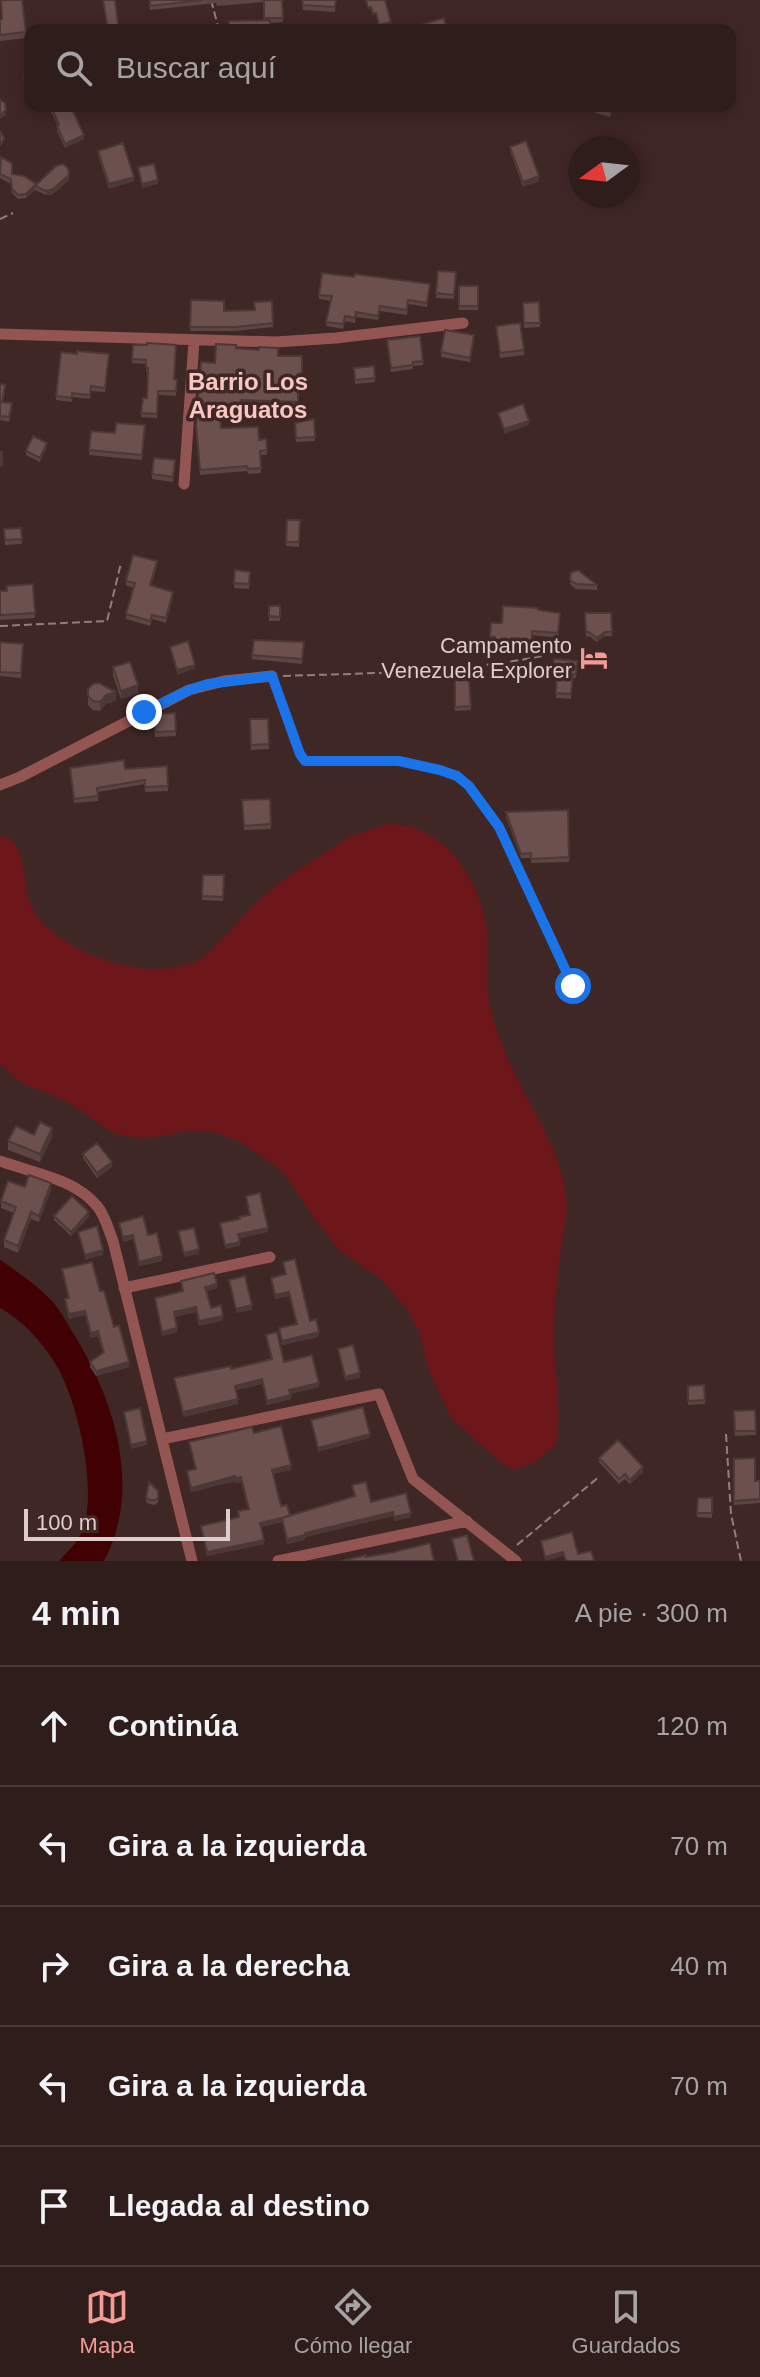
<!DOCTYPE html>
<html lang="es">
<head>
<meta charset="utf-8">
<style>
  body { margin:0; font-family:Arial,sans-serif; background:#372625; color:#f1f3f6 }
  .compass { position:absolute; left:568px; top:136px; width:72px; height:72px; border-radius:50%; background:#2f1d1c; box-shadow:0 4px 20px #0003; rotate:255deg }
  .scale { position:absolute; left:24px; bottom:20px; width:206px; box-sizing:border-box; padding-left:8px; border:4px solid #ddcdcc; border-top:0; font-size:22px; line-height:28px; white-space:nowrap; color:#ddcdcc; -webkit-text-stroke:6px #3f2725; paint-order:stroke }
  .stop { position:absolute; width:24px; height:24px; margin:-18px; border:6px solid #1a73e8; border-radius:50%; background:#fff }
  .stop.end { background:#1a73e8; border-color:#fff; box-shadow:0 2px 8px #0008 }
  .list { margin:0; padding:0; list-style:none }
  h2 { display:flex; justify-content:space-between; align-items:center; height:104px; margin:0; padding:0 32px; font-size:34px }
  h2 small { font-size:26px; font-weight:400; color:#a7a2a3 }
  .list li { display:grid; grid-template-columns:52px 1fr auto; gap:24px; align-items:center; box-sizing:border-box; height:120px; padding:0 32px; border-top:2px solid #4a3b3b }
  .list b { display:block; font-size:30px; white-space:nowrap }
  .list em { font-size:26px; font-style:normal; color:#a7a2a3 }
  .icon { flex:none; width:44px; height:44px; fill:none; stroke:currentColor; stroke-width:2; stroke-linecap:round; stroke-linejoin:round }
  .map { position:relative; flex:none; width:760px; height:1561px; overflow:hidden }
  .search { position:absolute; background:#2f1d1c; box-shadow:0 4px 20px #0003; left:24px; right:24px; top:24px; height:88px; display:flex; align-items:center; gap:20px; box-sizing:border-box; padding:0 28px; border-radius:16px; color:#a7a2a3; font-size:30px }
  .sheet { height:704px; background:#2f1d1c }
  nav { display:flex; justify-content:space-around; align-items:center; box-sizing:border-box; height:112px; border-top:2px solid #4a3b3b; background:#2f1d1c; font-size:22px; color:#a7a2a3 }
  nav a { display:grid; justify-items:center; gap:4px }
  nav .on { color:#f59b96 }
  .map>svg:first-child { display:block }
  .green { fill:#6d171b }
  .water { fill:#400004 }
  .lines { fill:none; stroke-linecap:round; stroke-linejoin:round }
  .path { stroke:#927f7d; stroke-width:2; stroke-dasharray:8 4; stroke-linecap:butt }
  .street { stroke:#935552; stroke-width:11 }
  .wall { fill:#5c4543 }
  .shaded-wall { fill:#4b3837 }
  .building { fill:#6b504e; stroke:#4b3837; stroke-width:2 }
  .route { stroke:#1a73e8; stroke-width:10 }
  .labels { text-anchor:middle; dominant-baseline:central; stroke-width:7; stroke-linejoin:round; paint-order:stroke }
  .poi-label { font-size:22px; fill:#ddcdcc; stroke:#3f2725; text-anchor:end }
  .neighbourhood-label { font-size:24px; font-weight:bold; fill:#fac6c2; stroke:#3f2725 }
</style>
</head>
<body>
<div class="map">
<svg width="760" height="1561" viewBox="0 0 760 1561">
  <rect width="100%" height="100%" fill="#3f2725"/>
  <path class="green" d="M388 824C443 824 476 874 486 924 490 946 486 969 488 991 489 1011 497 1031 504 1050 523 1098 559 1143 566 1195 569 1215 562 1235 560 1255 557 1279 555 1304 554 1328 553 1367 563 1405 556 1444L537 1461 513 1470 501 1463 450 1417 429 1370 419 1332 407 1310 382 1280 340 1251 309 1211 287 1177 276 1166 240 1142 214 1132 188 1131 149 1138 124 1136 111 1132 68 1102 20 1082 0 1065V837H9C29 857 21 890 35 913 65 957 156 986 203 958L259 900 280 882 351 836Z"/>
  <path class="water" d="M0 1260C18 1272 38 1286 53 1302 61 1312 67 1323 73 1333 114 1398 143 1488 104 1561H59C67 1552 77 1543 82 1532 98 1491 79 1408 59 1370 46 1346 24 1321 0 1308Z"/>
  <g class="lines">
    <path class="path" d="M211 0 219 30
      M0 219 13 213
      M0 626 107 621 121 563
      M283 676C369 673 457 673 542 656
      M276 687 300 754 305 761H399L440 770 457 776 469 786 499 827 573 986
      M726 1434 731 1514 741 1561
      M517 1545 600 1476"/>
    <path class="street" d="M0 334 276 342 336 338 463 323
      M184 484 194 341
      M0 785 20 777 189 690 224 681 272 676
      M0 1161C32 1173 74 1178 97 1206 105 1215 108 1229 113 1241L192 1561
      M124 1288 270 1257
      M162 1439 379 1394 413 1479 516 1561
      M278 1561 467 1521"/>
  </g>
  <path class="wall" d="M149 0H282L283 22 270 23 264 20V2L217 6 216 3 150 10Z
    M302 0H336L335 12 303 10Z
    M0 19 26 32V38L0 41Z
    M48 106H75V112L73 113 84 139 65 148 57 131 58 126Z
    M590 106H613L610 117 590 111Z
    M510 147 539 181 523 187 510 151Z
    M98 151 134 181 109 189 98 155Z
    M0 158 12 174 36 184 69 180 53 194 46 195 35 190 26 198 18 199 12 193 11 184 0 178Z
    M438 271 456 272 454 299 436 298Z
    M459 286H478V310H459Z
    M430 288 427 307 408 304 407 315 380 311 378 320 356 317 355 323 345 321 343 329 326 326 331 301 319 299V295Z
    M191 300 224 311 254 310 272 301 273 327 236 331H190Z
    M539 302 540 327 524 328 523 303Z
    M496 330 524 350V355L500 358Z
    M474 340 470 362 441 357V352Z
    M387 344 423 361V365L413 366V369L391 372Z
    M133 345 174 379 177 380 176 396 158 395 157 418 141 417 143 398H147L148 372H146V364L132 363Z
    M236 348 278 356H302V378H298V407L241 405 240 412 219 411 221 428 259 440 266 439 267 455H260L261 473 248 474 247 471 200 475 196 426 215 363Z
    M109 359 105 392 91 391 90 399 72 397V402L56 400V396Z
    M374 366 375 382 355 384 354 368Z
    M0 384 5 389 3 402 12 408 9 422 0 420Z
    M314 419 315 441 296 442 295 423Z
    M145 425 142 460 89 455 91 431 115 433Z
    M47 447 40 462 26 455V451Z
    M175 465 173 482 152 479V474Z
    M287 520H300L299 547 286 546Z
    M21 528 22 544 5 545 4 529Z
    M157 566 151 586 173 597 166 623 152 619 150 626 126 619V614L133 588 126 585V581Z
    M235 570 250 572 249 589 234 588Z
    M571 573 597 585V590L576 589 570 584Z
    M33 584 35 618 0 620V591H7Z
    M269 606H280V621H269Z
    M538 610 560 613 558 638 532 635V647L495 645V641H490L491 623H502Z
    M585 613H611L612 636H605L597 642 589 636 586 637Z
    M0 642 23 644 21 678 0 676Z
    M304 642 302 664 252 659V655Z
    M554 659 577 661 576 678H573L571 699 556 698 557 677H553Z
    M113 667 138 694 121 699 113 676Z
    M469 679 471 710 455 711V680Z
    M88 689 116 701 106 704 100 711 93 710 88 705Z
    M175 713 176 736 155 737 154 714Z
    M250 719H268L269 749 251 750Z
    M167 766 168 791 145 792V784L98 792V801L74 803 70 773Z
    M270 799 271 829 244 830 242 800Z
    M568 810 569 862 531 863V858H521L506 817V812Z
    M203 875H224L223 901 202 900Z
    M34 1135 52 1137 40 1162 8 1150V1141Z
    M83 1154 112 1167 97 1178 83 1158Z
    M25 1187 51 1190 39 1222 31 1219 18 1253 4 1247V1240L14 1213 1 1208V1201Z
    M54 1216 89 1217 71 1236 54 1220Z
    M119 1223 148 1235 162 1261 139 1266 133 1239 123 1242Z
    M283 1262 310 1321 319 1337 282 1345 279 1328 296 1324 289 1296 275 1299 271 1282V1278L285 1275Z
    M62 1269 100 1291 129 1367 96 1376 90 1367V1362L103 1353 98 1336 91 1338 85 1315 69 1319 65 1304V1299H68Z
    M181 1281 217 1288 207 1291 211 1308 223 1320 199 1326 196 1312 175 1317 177 1332 162 1336 155 1298 182 1291Z
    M266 1335 284 1362 319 1387 290 1394 291 1399 267 1405 262 1384 236 1390 238 1404 183 1417 174 1378 231 1369 271 1359Z
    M704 1385 705 1404 688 1405V1386Z
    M755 1410 756 1435 735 1436 734 1411Z
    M254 1433 291 1470 273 1474 281 1506 289 1516 354 1496 352 1485 371 1502 411 1517 394 1521 393 1516 305 1537V1540L287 1544 282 1522 261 1527 264 1544 207 1556 201 1526 238 1517V1511L248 1509 241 1482 235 1483V1481L191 1492 187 1471 195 1469 189 1442Z
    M599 1458 643 1472 630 1484 625 1479 619 1484 599 1462Z
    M734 1459 755 1481H760V1503L734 1505Z
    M158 1491V1502L155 1505 149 1504 146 1502V1497Z
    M698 1498H712V1518L697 1517Z"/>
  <path class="shaded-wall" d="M391 22V26L379 29V25Z
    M6 110V115L0 119V115Z
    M84 135V139L65 148V144Z
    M69 175V180L53 194 46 195V191Z
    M539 176V181L523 187V182Z
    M134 177V181L109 189V184Z
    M158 180V184L142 188V184Z
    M35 186V190L26 198V194Z
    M529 421V425L504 434V429Z
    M47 443V447L40 462V458Z
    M605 632V636L597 642V638Z
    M195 665V669L177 675V670Z
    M138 685V694L121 699V691Z
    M116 692V701L106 704 100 711V702L106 695Z
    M52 1128V1137L40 1162V1154Z
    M112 1162V1167L97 1178V1173Z
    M51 1183V1190L39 1222V1216Z
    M31 1212V1219L18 1253V1246Z
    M89 1212V1217L71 1236V1232Z
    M268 1228V1232L238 1239V1234Z
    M133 1235V1239L123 1242V1237Z
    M240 1242V1246L225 1249V1245Z
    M199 1249V1254L184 1257V1253Z
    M103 1250V1255L85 1260V1255Z
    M162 1256V1261L139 1266V1262Z
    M217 1284V1288L205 1291V1287Z
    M289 1292V1296L275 1299V1295Z
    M252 1305V1310L236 1313V1309Z
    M196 1307V1312L174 1317V1312Z
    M85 1311V1315L69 1319V1314Z
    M223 1316V1320L199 1326V1321Z
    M177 1328V1332L162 1336V1332Z
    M98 1331V1336L91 1338V1333Z
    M319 1332V1337L282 1345V1341Z
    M129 1362V1367L96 1376V1371Z
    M360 1373V1378L345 1381V1377Z
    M262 1379V1384L235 1390V1386Z
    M319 1383V1387L289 1394V1390Z
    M291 1395V1399L267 1405V1401Z
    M238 1399V1404L183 1417V1412Z
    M370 1434V1438L318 1452V1448Z
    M147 1441V1445L131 1449V1445Z
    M291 1465V1470L272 1474V1470Z
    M643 1467V1472L630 1484V1480Z
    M235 1476V1481L191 1492V1488Z
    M241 1477V1482L235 1483V1478Z
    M393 1512V1516L305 1537V1540L287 1544V1539L305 1533Z
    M411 1513V1517L394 1521V1517Z
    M282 1518V1522L260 1527V1523Z
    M264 1540V1544L207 1556V1552Z
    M563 1552V1556L545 1561V1557Z"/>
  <path class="building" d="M1 0H22L26 32 0 35V19H2Z
    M103 0H115L119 30H108Z
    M150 0H202L150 6Z
    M264 0H282L283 18H264Z
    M302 0H336L335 7 303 5Z
    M366 0H385L391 22 379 25 376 13 373 14 371 7 368 8Z
    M444 18 447 30H425L423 24Z
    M270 20V30H229V21Z
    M30 75V90L24 78Z
    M0 100 5 103 6 110 0 115Z
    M51 106H75V107L72 109 84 135 65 144 57 126 59 125Z
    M590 106H612L610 112Z
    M0 131 4 138 0 146Z
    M526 141 539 176 523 182 510 147Z
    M123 143 134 177 109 184 98 151Z
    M1 157 12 163V174L24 176 36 184 26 194 18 195 12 189 11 179 0 174Z
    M63 164 68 168 69 175 53 189 46 191 35 186 56 166Z
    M154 164 158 180 142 184 138 167Z
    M438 271 456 272 454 295 436 293Z
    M322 273 354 277 355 274 430 284 427 303 408 300 407 310 380 306 378 316 356 312 355 318 345 316 343 324 326 322 332 296 319 295Z
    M459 286H478V306H459Z
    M191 300 224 301V311L255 310 254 302 272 301 273 323 236 327H190Z
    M539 302 540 323H524L523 303Z
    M520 323 524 350 500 353 496 326Z
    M445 330 474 335 470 358 441 352Z
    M420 336 423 361 413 362V365L391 368 387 340Z
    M147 343 176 345 174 379 177 380 176 391H158L157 414 141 413 143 398H147L148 368 146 367V360L132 359 133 345H147Z
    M216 344 236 345V348L259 350V347L278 348V356H302V373L298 374V402L241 400 240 408 219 406 221 428 258 427 259 440 266 439 267 450 260 451 261 468 248 469 247 466 200 470 196 426 201 362 215 363Z
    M77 351 109 354 105 388 91 386 90 395 72 393V398L56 396 61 352 77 354Z
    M374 366 375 378 355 380 354 368Z
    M0 384 5 385 2 402 12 403 9 417 0 416Z
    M523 404 529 421 504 429 498 413Z
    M314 419 315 437 296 438 295 423Z
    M116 423 145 425 142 455 89 450 91 431 115 433Z
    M33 436 47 443 40 458 26 451Z
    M0 452H2V465L0 466Z
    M154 458 175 460 173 477 152 474Z
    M287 520H300L299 542H286Z
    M21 528 22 539 5 540 4 529Z
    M133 555 157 561 150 585 173 592 166 618 152 615 150 621 126 614 135 583 126 581Z
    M235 570 250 572 249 584 234 583Z
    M578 570 597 585 576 584 570 580 571 573Z
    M33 584 35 613 0 615V591H7V586Z
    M269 606H280V617L269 616Z
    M503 606 538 608V610L560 613 558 633 532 631V642L495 640V637L490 636 491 623H502Z
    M585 613H611L612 632H605L597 638 589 632H586Z
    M254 640 304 642 302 659 252 655Z
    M188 641 195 665 177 670 170 647Z
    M0 642 23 644 21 673 0 672Z
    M554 659 577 661 576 674H573L571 694 556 693 557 672H553Z
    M130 662 138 685 121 691 113 667Z
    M469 679 471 706 455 707V680Z
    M99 683 116 692 106 695 100 702 93 701 88 696V689L93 684Z
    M175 713 176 731 155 732 154 714Z
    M250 719H268L269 744 251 745Z
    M124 760 125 769 167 766 168 786 145 787V780L97 788 98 796 74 799 70 768Z
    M270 799 271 824 244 826 242 800Z
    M568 810 569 857 531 859V853L521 854 506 812Z
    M203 875H224L223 897 202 896Z
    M40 1122 52 1128 40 1154 8 1141 16 1126 34 1135Z
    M97 1143 112 1162 97 1173 83 1154Z
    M29 1175 51 1183 39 1216 31 1212 18 1246 4 1240 16 1207 1 1201 8 1181 25 1187Z
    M260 1193 268 1228 238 1234 240 1242 225 1245 220 1223 240 1219 239 1217 250 1215 246 1196Z
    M72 1196 89 1212 71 1232 54 1216Z
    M143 1216 148 1235 157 1233 162 1256 139 1262 133 1235 123 1237 119 1223Z
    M97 1226 103 1250 85 1255 78 1232Z
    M194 1228 199 1249 184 1253 178 1231Z
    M295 1259 310 1321 316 1319 319 1332 282 1341 279 1328 297 1324 289 1292 275 1295 271 1278 286 1274 283 1262Z
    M92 1262 100 1291H104L114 1327 119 1325 129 1362 96 1371 90 1362 104 1352 98 1331 91 1333 85 1311 69 1314 65 1299 69 1298 62 1269Z
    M214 1273 217 1284 205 1287 211 1308 221 1305 223 1316 199 1321 196 1307 174 1312 177 1328 162 1332 155 1298 183 1291 181 1281Z
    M245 1276 252 1305 236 1309 229 1280Z
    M277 1332 284 1362 312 1355 319 1383 289 1390 291 1395 267 1401 262 1379 235 1386 238 1399 183 1412 174 1378 231 1366V1369L272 1359 266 1335Z
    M353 1345 360 1373 345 1377 338 1349Z
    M704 1385 705 1400 688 1401V1386Z
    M363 1407 370 1434 318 1448 311 1420Z
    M140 1408 147 1441 131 1445 124 1412Z
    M755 1410 756 1431H735L734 1411Z
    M281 1426 291 1465 272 1470 281 1506 287 1505 290 1516 260 1523 264 1540 207 1552 201 1526 239 1517 238 1511 249 1509 241 1477 235 1478V1476L191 1488 187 1471 196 1469 189 1442 252 1427 254 1433Z
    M618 1440 643 1467 630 1480 625 1474 619 1479 599 1458Z
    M755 1458V1481H760V1499L734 1501V1459Z
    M149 1482 158 1491V1498L155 1500H149L146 1497Z
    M366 1482 371 1502 406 1493 411 1513 394 1517 393 1512 305 1533V1535L287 1539 282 1518 355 1496 352 1485Z
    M698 1498H712V1513H697Z
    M572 1532 578 1554 591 1551 594 1561H566L563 1552 545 1557 541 1541Z
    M467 1535 474 1561H458L452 1539Z
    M430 1543 434 1561H341L366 1555V1557L394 1552Z"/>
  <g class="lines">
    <path class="route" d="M144 712 189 690 208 684 272 676 300 754 305 761H399L440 770 457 776 469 786 499 827 573 986"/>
  </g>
  <defs>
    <g id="hotel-bare" transform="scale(2.16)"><path d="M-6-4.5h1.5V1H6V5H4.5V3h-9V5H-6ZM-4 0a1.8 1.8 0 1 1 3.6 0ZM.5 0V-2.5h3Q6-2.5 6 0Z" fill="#f59b96" stroke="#3f2725" stroke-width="2.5" paint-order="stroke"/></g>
  </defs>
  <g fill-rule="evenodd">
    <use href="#hotel-bare" x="594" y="658"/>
  </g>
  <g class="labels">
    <g class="poi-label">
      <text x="572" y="645">Campamento<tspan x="572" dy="25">Venezuela Explorer</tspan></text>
    </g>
    <g class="neighbourhood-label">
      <text x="248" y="381">Barrio Los<tspan x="248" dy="28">Araguatos</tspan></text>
    </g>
  </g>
</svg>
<svg class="compass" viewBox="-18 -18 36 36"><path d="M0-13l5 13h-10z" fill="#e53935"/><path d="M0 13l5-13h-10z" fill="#a7a2a3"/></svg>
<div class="scale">100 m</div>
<div class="stop" style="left:573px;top:986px"></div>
<div class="stop end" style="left:144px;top:712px"></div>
<div class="search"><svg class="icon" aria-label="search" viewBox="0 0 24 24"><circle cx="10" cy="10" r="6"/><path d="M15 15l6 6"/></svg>Buscar aquí</div>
</div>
<section class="sheet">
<h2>4 min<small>A pie · 300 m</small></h2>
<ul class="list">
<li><svg class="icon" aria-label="ahead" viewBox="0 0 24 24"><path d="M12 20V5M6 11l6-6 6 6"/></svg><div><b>Continúa</b></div><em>120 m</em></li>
<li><svg class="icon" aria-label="left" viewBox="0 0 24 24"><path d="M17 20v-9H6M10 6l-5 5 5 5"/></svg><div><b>Gira a la izquierda</b></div><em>70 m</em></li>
<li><svg class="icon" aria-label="right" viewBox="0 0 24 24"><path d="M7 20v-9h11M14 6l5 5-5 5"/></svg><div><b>Gira a la derecha</b></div><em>40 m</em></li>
<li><svg class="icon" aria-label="left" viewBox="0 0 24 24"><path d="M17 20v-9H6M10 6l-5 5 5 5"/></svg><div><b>Gira a la izquierda</b></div><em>70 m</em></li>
<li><svg class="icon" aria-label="arrive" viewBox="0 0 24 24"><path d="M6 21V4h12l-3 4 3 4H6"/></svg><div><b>Llegada al destino</b></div></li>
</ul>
</section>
<nav>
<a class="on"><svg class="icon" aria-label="map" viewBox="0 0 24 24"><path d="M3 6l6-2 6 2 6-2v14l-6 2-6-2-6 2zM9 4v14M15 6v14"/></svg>Mapa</a>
<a><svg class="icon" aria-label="directions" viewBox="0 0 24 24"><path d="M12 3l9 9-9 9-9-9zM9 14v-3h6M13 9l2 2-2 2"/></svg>Cómo llegar</a>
<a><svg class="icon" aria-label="saved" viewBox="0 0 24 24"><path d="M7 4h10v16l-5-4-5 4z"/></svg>Guardados</a>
</nav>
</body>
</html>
